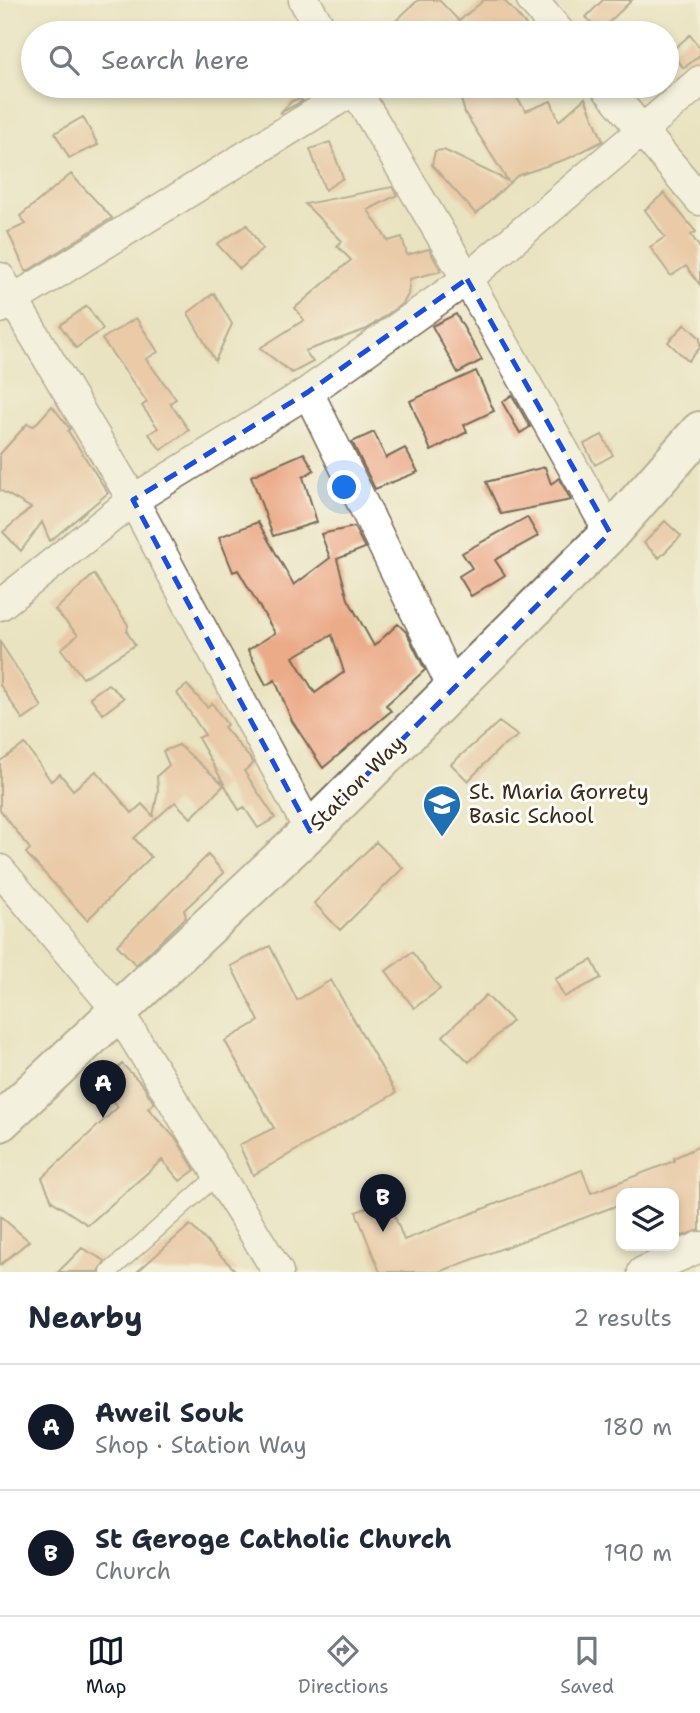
<!DOCTYPE html>
<html lang="en">
<head>
<meta charset="utf-8">
<style>
  body { margin:0; font-family:"Shantell Sans",sans-serif; background:#f2f2f3; color:#1f2937 }
  .controls { position:absolute; right:21px; bottom:21px; display:grid; overflow:hidden; border-radius:14px; box-shadow:0 4px 10px #0003 }
  .controls button { width:63px; height:63px; display:grid; place-items:center; padding:0; border:0; border-bottom:2px solid #e0e1e3; background:#fff; color:#1f2937; font:35px sans-serif }
  .you { position:absolute; left:345px; top:488px; width:24px; height:24px; margin:-18px; border:5px solid #fff; border-radius:50%; background:#1a73e8; box-shadow:0 0 0 10px #1a73e833 }
  .badge { display:grid; place-items:center; width:46px; height:46px; border-radius:50%; background:#111827; color:#fff; font-size:23px; font-weight:700 }
  .pin { position:absolute; translate:-50% -58px; filter:drop-shadow(0 2px 4px #0008) }
  .pin::after { content:''; position:absolute; top:37px; width:24px; height:21px; background:inherit; clip-path:polygon(0 0,100% 0,50% 100%) }
  .list { margin:0; padding:0; list-style:none }
  h2 { display:flex; justify-content:space-between; align-items:center; height:91px; margin:0; padding:0 28px; font-size:30px }
  h2 small { font-size:23px; font-weight:400; color:#747a83 }
  .list li { display:grid; grid-template-columns:46px 1fr auto; gap:21px; align-items:center; box-sizing:border-box; height:126px; padding:0 28px; border-top:2px solid #e0e1e3 }
  .list b { display:block; font-size:26px; white-space:nowrap }
  .list p { margin:0; font-size:23px; white-space:nowrap; color:#747a83 }
  .list em { font-size:23px; font-style:normal; color:#747a83 }
  .icon { flex:none; width:38px; height:38px; fill:none; stroke:currentColor; stroke-width:2; stroke-linecap:round; stroke-linejoin:round }
  .map { position:relative; flex:none; width:700px; height:1272px; overflow:hidden }
  .search { position:absolute; background:#fff; box-shadow:0 4px 10px #0003; left:21px; right:21px; top:21px; height:77px; display:flex; align-items:center; gap:18px; box-sizing:border-box; padding:0 24px; border-radius:38px; color:#747a83; font-size:26px }
  .sheet { height:343px; background:#fff }
  nav { display:flex; justify-content:space-around; align-items:center; box-sizing:border-box; height:98px; border-top:2px solid #e0e1e3; background:#fff; font-size:19px; color:#747a83 }
  nav a { display:grid; justify-items:center; gap:4px }
  nav .on { color:#111827 }
  .map>svg:first-child { display:block }
  .building { fill:#ebab88; fill-rule:evenodd }
  .lines { fill:none; stroke-linecap:round; stroke-linejoin:round }
  .lane-casing { stroke:#786b57; stroke-width:19 }
  .street-casing { stroke:#786b57; stroke-width:33 }
  .secondary-casing { stroke:#786b57; stroke-width:42 }
  .lane { stroke:#fff; stroke-width:16 }
  .street { stroke:#fff; stroke-width:30 }
  .secondary { stroke:#fff; stroke-width:38 }
  .marked { fill:none; stroke:#1d4ed8; stroke-width:5; stroke-dasharray:14 9; stroke-linejoin:round }
  .labels { text-anchor:middle; dominant-baseline:central; stroke-width:6; stroke-linejoin:round; paint-order:stroke }
  .street-label { font-size:21px; fill:#3b2a1e; stroke:#fdfcf7 }
  .poi-label { font-size:21px; fill:#3b2a1e; stroke:#fdfcf7; text-anchor:start }
</style>
</head>
<body>
<div class="map">
<svg width="700" height="1272" viewBox="0 0 700 1272">
  <rect width="100%" height="100%" fill="#fdfcf7"/>
  <filter id="ink" filterUnits="userSpaceOnUse"><feTurbulence type="fractalNoise" baseFrequency=".0143" numOctaves="2"/><feDisplacementMap in="SourceGraphic" scale="14" xChannelSelector="R" yChannelSelector="G"/><feConvolveMatrix kernelMatrix="1 2 1 2 8 2 1 2 1" color-interpolation-filters="sRGB"/></filter>
  <filter id="wash" filterUnits="userSpaceOnUse"><feTurbulence type="fractalNoise" baseFrequency=".00686" numOctaves="4" result="noise"/><feDisplacementMap in="SourceGraphic" scale="28" xChannelSelector="R" yChannelSelector="G"/><feGaussianBlur stdDeviation="1.57" result="paint"/><feColorMatrix in="noise" values="0 0 0 0 0 0 0 0 0 0 0 0 0 0 0 0 0 1.4 0 .05"/><feComposite in="paint" operator="in"/></filter>
  <g filter="url(#wash)">
    <rect width="100%" height="100%" fill="#eae3c1"/>
    <g id="blocks">
      <path class="building" d="M418 0H439L459 21 484 0H504L533 33H383Z
        M603 0H632L600 31 586 17Z
        M690 35 700 48V55L684 68 670 52Z
        M457 86H508L526 111 551 101 559 121 585 98 603 141 569 158 517 176 476 214 432 165 435 151 444 150 508 181 465 113Z
        M300 99 303 101 280 113 292 101Z
        M83 117 98 145 69 158 55 133Z
        M330 142 343 178 325 190 310 149Z
        M71 174 112 218 26 272 8 232 26 224 20 216Z
        M392 187 397 195 368 210 388 241 402 237 407 255 429 249 441 271 410 279 408 295 403 303 367 329 305 351 313 362 292 373 260 348 304 320 295 308 351 260 337 246 342 241 305 204Z
        M664 193 696 232 691 235 700 248V285L686 266 671 276 650 247 665 237 645 210Z
        M247 225 262 249 240 269 217 244Z
        M214 293 232 324 215 361 188 313Z
        M87 306 103 329 76 348 60 325Z
        M456 314 482 360 458 373 432 326Z
        M136 318 158 352 146 359 176 399 170 403 189 430 161 450 149 434 158 428 142 406 147 402 102 339Z
        M685 324 700 338V348L688 361 668 342Z
        M476 371 494 411 464 425 467 432 431 451 410 401Z
        M512 395 530 427 520 433 502 402Z
        M52 406 70 429 68 431 108 493 50 541 42 522 21 551 3 532 31 508 0 490V454L27 424 34 426Z
        M374 432 386 458 405 448 418 472 375 489 352 442Z
        M602 435 613 455 595 465 584 444Z
        M304 453 314 470 303 477 317 522 273 536 251 476Z
        M545 467 551 484 559 478 571 500 501 514 486 482Z
        M527 517 538 536 495 560 505 575 471 596 459 576 472 568 462 553Z
        M665 521 681 536 659 558 644 543Z
        M258 522 294 585 330 558 321 534 354 527 365 548 337 559 348 599 374 646 398 624 407 633 425 670 386 705 391 711 323 768 292 721 275 680 266 685 248 650 275 633 238 570 233 572 219 537ZM332 635 344 672 315 693 293 657Z
        M94 574 128 625 127 632 135 645 83 678 61 649 78 635 55 610Z
        M0 642 42 707 23 720 0 685Z
        M108 684 124 698 103 714 90 697Z
        M187 685 207 707 212 703 227 725 224 727 254 763 244 771 275 818 258 828 244 807 239 810 198 738 205 735 177 693Z
        M499 722 518 736 499 749 468 781 451 764Z
        M25 744 51 781 60 774 73 790 96 771 132 813 142 804 153 816 158 791 157 776 169 765 163 751 179 745 224 785 191 818 175 802 134 838 151 857 87 920 26 853 30 849 0 810V761Z
        M376 842 403 868 340 930 314 903Z
        M208 855 224 873 184 910 186 917 136 965 117 945Z
        M270 946 297 1000 331 980 396 1093 253 1175 239 1145 274 1128 225 1041 259 1021 231 966Z
        M412 952 440 989 414 1008 386 971Z
        M592 960 601 978 564 997 555 979Z
        M486 995 512 1021 469 1062 443 1036Z
        M122 1064 142 1084 154 1103 148 1108 177 1140 195 1170 180 1181 162 1160 88 1225 52 1201 42 1178 118 1107 102 1086Z
        M700 1146V1230L674 1239V1193H621V1204L439 1272H380L356 1212 388 1199 404 1240 582 1170 591 1193 674 1161V1158Z
        M0 1216 29 1241 0 1265Z
        M190 1225 237 1272H137Z
        M82 1248 105 1261 99 1272H58Z"/>
    </g>
  </g>
  <g filter="url(#ink)">
    <use href="#blocks" fill-opacity="0" stroke="#786b57" stroke-width="2"/>
    <g class="lines">
      <g class="lane-casing">
        <path id="lane" d="M109 1272 219 1174"/>
      </g>
      <g class="street-casing">
        <path id="street" d="M304 0 323 33
          M532 0 560 33
          M353 86 467 279 610 533
          M605 86 700 200
          M0 278 133 500 310 831
          M0 308 355 89
          M308 392 453 688
          M0 605 133 500 308 392 467 279 700 81
          M0 870 118 1011 278 1272
          M643 1272 700 1247"/>
      </g>
      <g class="secondary-casing">
        <path id="secondary" d="M0 1122 310 831 610 533 700 431"/>
      </g>
      <use href="#lane" class="lane"/>
      <use href="#street" class="street"/>
      <use href="#secondary" class="secondary"/>
    </g>
  </g>
  <path d="M0 0H700V1272H0ZM467 279 610 533 310 831 133 500 308 392Z" fill="#eae3c1" fill-opacity=".55" fill-rule="evenodd"/>
  <path class="marked" d="M467 279 610 533 310 831 133 500 308 392Z"/>
  <defs>
    <g id="school-pin" transform="scale(2.0125)"><path d="M0 17L-7.5 6A9.5 9.5 0 1 1 7.5 6Z" fill="#1f6fb2" stroke="#fdfcf7"/><path d="M0-5L7-2L0 1L-7-2ZM-4 1L0 2.5L4 1V4Q0 6-4 4Z" fill="#fff"/></g>
  </defs>
  <g fill-rule="evenodd">
    <use href="#school-pin" x="442" y="804"/>
  </g>
  <g class="labels">
    <g class="street-label">
      <text transform="translate(357 783) rotate(-45)">Station Way</text>
    </g>
    <g class="poi-label">
      <text x="469" y="792">St. Maria Gorrety<tspan x="469" dy="24">Basic School</tspan></text>
    </g>
  </g>
</svg>
<div class="controls">
<button><svg class="icon" aria-label="layers" viewBox="0 0 24 24"><path d="M12 4l9 5-9 5-9-5zM3 14l9 5 9-5"/></svg></button>
</div>
<div class="you"></div>
<div class="pin badge" style="left:103px;top:1118px">A</div>
<div class="pin badge" style="left:383px;top:1232px">B</div>
<div class="search"><svg class="icon" aria-label="search" viewBox="0 0 24 24"><circle cx="10" cy="10" r="6"/><path d="M15 15l6 6"/></svg>Search here</div>
</div>
<section class="sheet">
<h2>Nearby<small>2 results</small></h2>
<ul class="list">
<li><span class="badge">A</span><div><b>Aweil Souk</b><p>Shop · Station Way</p></div><em>180 m</em></li>
<li><span class="badge">B</span><div><b>St Geroge Catholic Church</b><p>Church</p></div><em>190 m</em></li>
</ul>
</section>
<nav>
<a class="on"><svg class="icon" aria-label="map" viewBox="0 0 24 24"><path d="M3 6l6-2 6 2 6-2v14l-6 2-6-2-6 2zM9 4v14M15 6v14"/></svg>Map</a>
<a><svg class="icon" aria-label="directions" viewBox="0 0 24 24"><path d="M12 3l9 9-9 9-9-9zM9 14v-3h6M13 9l2 2-2 2"/></svg>Directions</a>
<a><svg class="icon" aria-label="saved" viewBox="0 0 24 24"><path d="M7 4h10v16l-5-4-5 4z"/></svg>Saved</a>
</nav>
</body>
</html>
